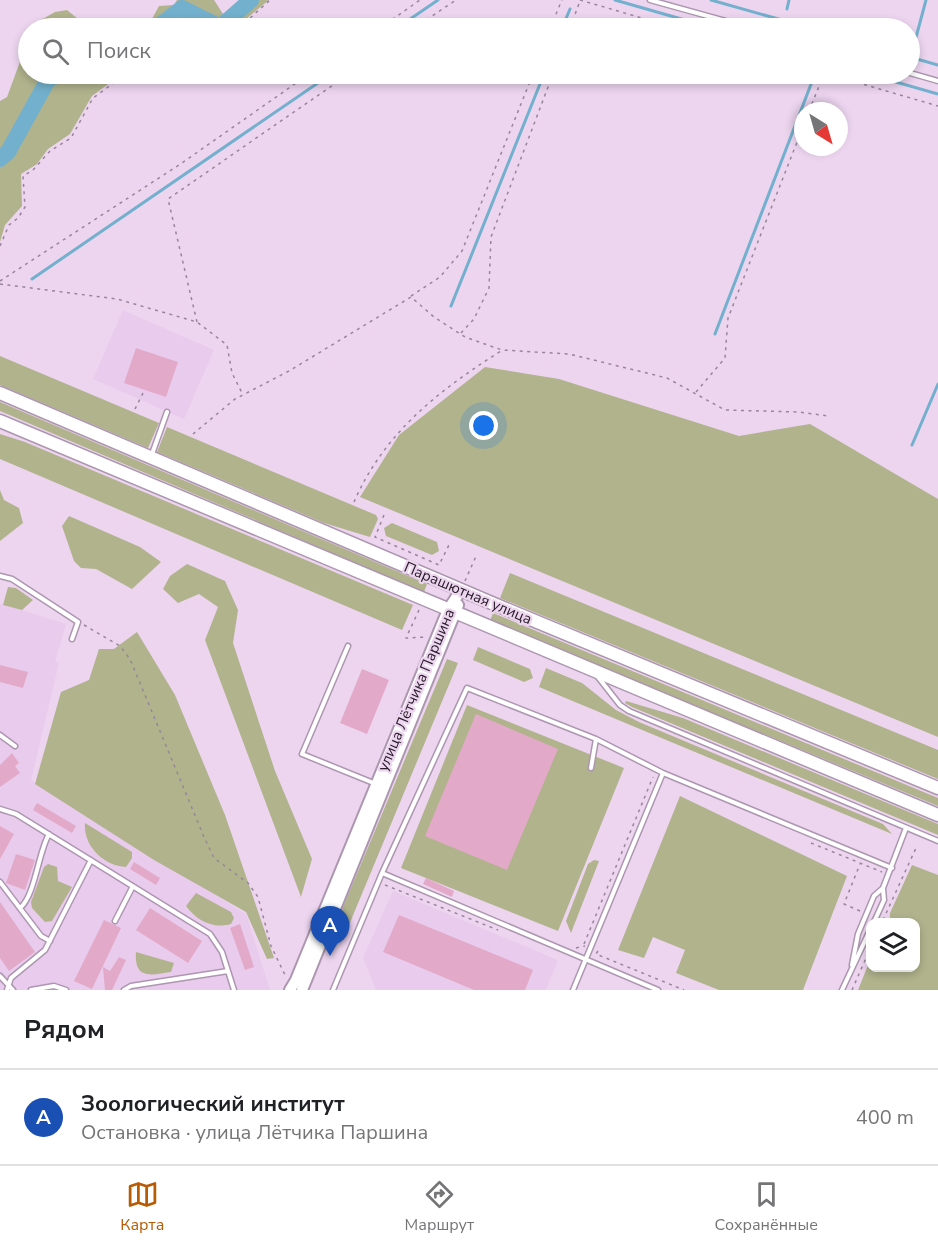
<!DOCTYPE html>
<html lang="ru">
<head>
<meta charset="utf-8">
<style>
  body { margin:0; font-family:"Nunito Sans",sans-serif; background:#f2f2f2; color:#202124 }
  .controls { position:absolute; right:18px; bottom:18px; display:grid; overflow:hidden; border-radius:12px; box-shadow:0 3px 9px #0003 }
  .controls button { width:54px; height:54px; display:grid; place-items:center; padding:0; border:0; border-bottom:2px solid #e0e0e0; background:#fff; color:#202124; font:30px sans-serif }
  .compass { position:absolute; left:794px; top:102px; width:54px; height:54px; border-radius:50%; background:#fff; box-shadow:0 3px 9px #0003; rotate:143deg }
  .you { position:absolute; left:484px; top:426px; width:21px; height:21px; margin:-15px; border:4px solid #fff; border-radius:50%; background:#1a73e8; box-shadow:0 0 0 9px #1a73e833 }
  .badge { display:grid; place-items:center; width:39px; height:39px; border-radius:50%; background:#b85b05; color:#fff; font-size:20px; font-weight:700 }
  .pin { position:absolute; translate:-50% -50px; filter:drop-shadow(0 2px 3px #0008) }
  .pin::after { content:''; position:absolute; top:32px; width:21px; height:18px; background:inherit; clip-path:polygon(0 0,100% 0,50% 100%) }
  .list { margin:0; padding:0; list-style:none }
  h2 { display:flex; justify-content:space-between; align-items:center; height:78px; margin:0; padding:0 24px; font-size:26px }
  h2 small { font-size:20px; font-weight:400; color:#757577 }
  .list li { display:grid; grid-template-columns:39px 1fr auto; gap:18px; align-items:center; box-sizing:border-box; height:96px; padding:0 24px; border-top:2px solid #e0e0e0 }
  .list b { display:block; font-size:22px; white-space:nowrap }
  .list p { margin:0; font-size:20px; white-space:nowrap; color:#757577 }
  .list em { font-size:20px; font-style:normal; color:#757577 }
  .icon { flex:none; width:33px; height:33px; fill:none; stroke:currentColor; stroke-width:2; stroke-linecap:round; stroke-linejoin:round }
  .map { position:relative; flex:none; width:938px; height:990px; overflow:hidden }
  .search { position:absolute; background:#fff; box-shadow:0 3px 9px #0003; left:18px; right:18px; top:18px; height:66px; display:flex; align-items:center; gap:15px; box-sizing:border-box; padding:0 21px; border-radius:33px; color:#757577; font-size:22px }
  .sheet { height:174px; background:#fff }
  nav { display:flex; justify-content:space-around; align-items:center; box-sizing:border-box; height:84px; border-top:2px solid #e0e0e0; background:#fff; font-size:16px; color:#757577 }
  nav a { display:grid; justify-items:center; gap:3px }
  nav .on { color:#b85b05 }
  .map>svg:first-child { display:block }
  .built { fill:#e9cbed }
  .green { fill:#b0b38c }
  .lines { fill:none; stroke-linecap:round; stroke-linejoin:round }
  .stream { stroke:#73b0cd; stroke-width:3 }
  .river { stroke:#73b0cd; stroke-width:16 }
  .building { fill:#e2aac8 }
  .service-casing { stroke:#ad96b0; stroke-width:7 }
  .tertiary-casing { stroke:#ad96b0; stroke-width:14 }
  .primary-casing { stroke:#ad96b0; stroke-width:15 }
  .path { stroke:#978599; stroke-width:1.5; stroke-dasharray:3 4.5; stroke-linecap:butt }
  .service { stroke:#fff; stroke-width:4 }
  .tertiary { stroke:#fff; stroke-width:10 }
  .primary { stroke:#fff; stroke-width:12 }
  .labels { text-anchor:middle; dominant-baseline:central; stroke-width:4.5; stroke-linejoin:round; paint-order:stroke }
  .street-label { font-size:15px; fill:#29202a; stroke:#edd5f0 }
</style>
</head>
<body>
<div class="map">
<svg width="938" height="990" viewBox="0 0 938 990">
  <rect width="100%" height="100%" fill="#edd5f0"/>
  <path class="built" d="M123 310 214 350 184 419 93 379Z
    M0 603 66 624 55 662 59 663 31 780 246 914 270 990H0Z
    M393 891 558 960 546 990H376L363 958Z"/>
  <path class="green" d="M177 0H214L223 14 229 13 243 0H269L235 28H147L159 6 174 5Z
    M67 10 89 28H31L32 25 55 12Z
    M28 40V74H122L92 96 70 134 48 149 37 164 21 174 22 206 5 225 0 242V101L7 97Z
    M0 356 159 423 148 448 0 385Z
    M485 367 559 379 739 436 810 424 938 499V737L360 497 399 435Z
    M0 402 427 584 424 592 0 411Z
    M167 427 376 515 378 519 370 537 324 523 157 452Z
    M0 434 25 442 413 605 402 630 0 459Z
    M0 490 4 500 19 508 23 523 0 541Z
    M69 516 140 547 161 562 132 589 96 569 81 568 74 561 62 526Z
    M392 523 437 542 439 551 432 555 386 536 384 528Z
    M187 564 225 581 238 610 233 643 275 771 312 859 301 897 205 640 218 607 199 594 178 603 163 589 170 576Z
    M510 573 938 750V779L500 598Z
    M8 587 16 588 33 600 22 610 3 605Z
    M493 613 938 798V806L490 621Z
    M137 632 175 695 225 815 274 958 267 959 246 912 154 860 35 784 61 692 89 680 99 649H114Z
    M478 647 530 669 533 678 524 682 473 660Z
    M447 659 458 663 344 937 337 933 343 907Z
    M546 668 582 683 616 710 639 722 883 824 892 834 539 687Z
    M626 701 683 718 938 824V835L632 707 625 703Z
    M467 705 624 768 558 931 401 868Z
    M680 796 847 876 803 990H719L676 973 685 950 653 937 644 958 618 950Z
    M85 823 132 852V858L126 867C104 866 83 846 85 823Z
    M594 860 599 861 571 933 566 921 588 864Z
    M48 864 57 867 58 881 72 887 52 921 45 922 32 908 31 902 44 867Z
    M912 865 938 875V990H858L870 960V968H916V922H890V913Z
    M196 893 231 912 234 918 231 924C213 929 197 921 186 906Z
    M136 952 174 963 171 972C151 975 134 980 136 952Z"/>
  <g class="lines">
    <path class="stream" d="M615 0 713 28
      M711 0 810 28
      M787 9 789 0
      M397 28 438 0
      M562 28 570 9
      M915 41 926 0
      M910 57 938 65
      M868 74 938 94
      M32 279 331 74
      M451 306 544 74
      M715 334 813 79
      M912 445 938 384"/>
    <path class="river" d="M156 28 182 8 220 27 251 0
      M0 159 8 152 49 78 67 74"/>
  </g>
  <path class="building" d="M136 348 178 362 166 397 124 383Z
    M0 665 28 672 23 688 0 682Z
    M362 669 389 680 367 734 340 723Z
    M476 714 558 749 507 870 425 836Z
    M12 753 19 763 15 766 20 773 0 787V765Z
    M37 803 76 826 72 833 33 810Z
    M0 826 14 834 0 859Z
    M16 854 35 860 25 890 6 883Z
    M134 862 160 878 156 885 130 869Z
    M426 878 454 891 452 897 423 884Z
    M0 902 35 952 9 971 0 958Z
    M150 908 202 941 188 963 136 930Z
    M399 915 533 970 525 990H474L383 952Z
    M104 920 121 928 92 989 74 981Z
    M240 924 254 967 245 970 230 928Z
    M119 957 126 960 112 990H105L103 967 110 971Z"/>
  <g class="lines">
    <g class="service-casing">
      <path id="service" d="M650 0 751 28
        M910 73 938 81
        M152 454 167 412
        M0 576 12 579 78 622 72 639
        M348 646 302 754 376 784
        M598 677 620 705 629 711 938 841
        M0 735 15 746
        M591 768 596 739
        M0 809 16 814 210 934 222 952 234 990
        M382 873 658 990
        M0 882 41 936 50 941
        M20 908C35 896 38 853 49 834
        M115 921 133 886
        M874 922 884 900 883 889
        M852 965 858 934 874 896 883 888 906 828
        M0 976 13 990
        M7 990 11 978 45 950 91 860
        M31 990 54 986 66 990
        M124 990 131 986 228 971
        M333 990 382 873 467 688 596 739 663 773 892 868
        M573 990 663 773
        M842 990 870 930"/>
    </g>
    <g class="tertiary-casing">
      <path id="tertiary" d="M290 990 296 980 448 610 461 590
        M302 990 458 605"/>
    </g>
    <g class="primary-casing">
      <path id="primary" d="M0 393 494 604 938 788
        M0 421 938 815"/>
    </g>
    <path class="path" d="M580 0 676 28
      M239 28 270 0
      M380 28 420 0
      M414 28 456 0
      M550 28 562 0
      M570 28 580 1
      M828 74 938 106
      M809 111 824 74
      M0 246 9 225 18 218 25 207 23 176 33 170 50 151 71 138 93 98 126 74
      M0 281 179 165 309 74
      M0 284 117 299 197 322 227 345 232 373 243 395
      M411 296 440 277 462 251 533 74
      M197 322 168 199 349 74
      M461 333 474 319 489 288 491 237 553 74
      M696 392 725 358 728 318 803 127
      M135 409 143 393
      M193 434 235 399 289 371 411 297 434 317 465 337 502 350 569 354 667 378 725 410 799 412 828 416
      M354 502C384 433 439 390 501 351
      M384 515 375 537 439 565 450 543
      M465 581 477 554
      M419 610 406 638 426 637
      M84 625 120 646 130 659 204 837 214 858 248 883 258 897 271 946 286 977
      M811 843 882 872
      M385 885 498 930
      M860 911 844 904 860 864
      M883 920 916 848
      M584 944 653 777
      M576 948 585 946
      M598 951 596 954 684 990
      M852 990 870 949"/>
    <use href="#service" class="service"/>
    <use href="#tertiary" class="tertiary"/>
    <use href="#primary" class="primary"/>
  </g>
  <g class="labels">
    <g class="street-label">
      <text transform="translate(468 593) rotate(23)">Парашютная улица</text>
      <text transform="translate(416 690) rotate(-67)">улица Лётчика Паршина</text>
    </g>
  </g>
</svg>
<div class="controls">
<button><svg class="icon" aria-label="layers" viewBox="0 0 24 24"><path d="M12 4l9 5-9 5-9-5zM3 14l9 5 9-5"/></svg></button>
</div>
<svg class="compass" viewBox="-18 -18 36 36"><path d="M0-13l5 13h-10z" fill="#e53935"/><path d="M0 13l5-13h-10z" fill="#757577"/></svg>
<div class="you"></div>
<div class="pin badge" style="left:330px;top:956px;background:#1a4fb4">A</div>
<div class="search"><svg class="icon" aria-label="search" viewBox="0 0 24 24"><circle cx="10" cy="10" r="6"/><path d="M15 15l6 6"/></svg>Поиск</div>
</div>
<section class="sheet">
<h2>Рядом<small></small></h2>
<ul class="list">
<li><span class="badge" style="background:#1a4fb4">A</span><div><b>Зоологический институт</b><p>Остановка · улица Лётчика Паршина</p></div><em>400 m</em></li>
</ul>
</section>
<nav>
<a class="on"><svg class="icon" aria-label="map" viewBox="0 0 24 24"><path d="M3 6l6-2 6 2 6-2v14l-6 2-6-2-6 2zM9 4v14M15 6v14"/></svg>Карта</a>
<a><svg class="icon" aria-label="directions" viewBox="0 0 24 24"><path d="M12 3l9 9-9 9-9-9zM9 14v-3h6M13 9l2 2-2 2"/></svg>Маршрут</a>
<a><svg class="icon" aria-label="saved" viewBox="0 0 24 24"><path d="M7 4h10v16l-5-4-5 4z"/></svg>Сохранённые</a>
</nav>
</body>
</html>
